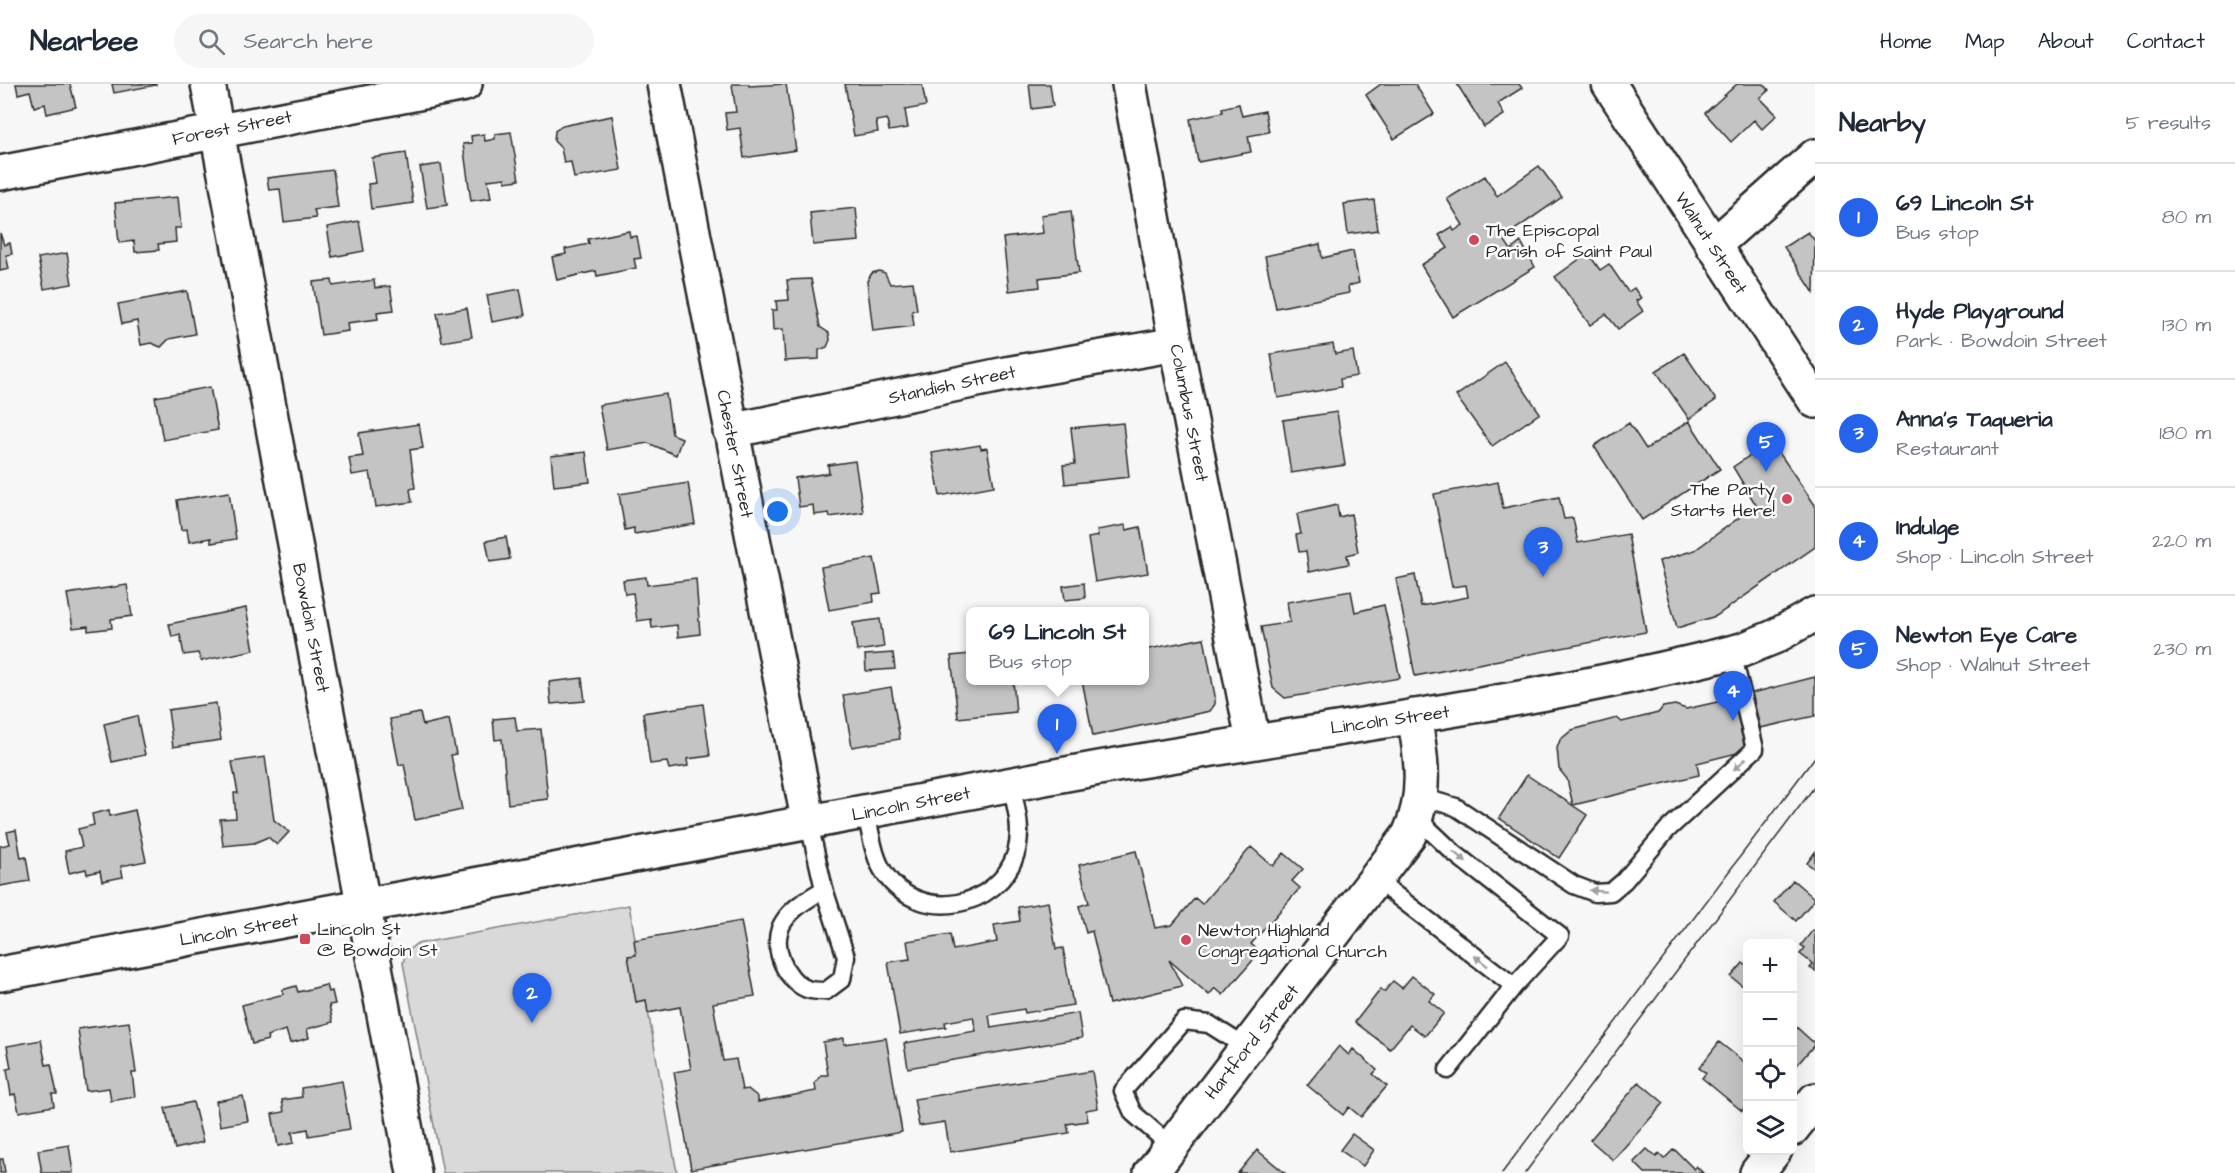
<!DOCTYPE html>
<html lang="en">
<head>
<meta charset="utf-8">
<style>
  body { margin:0; font-family:"Architects Daughter",sans-serif; background:#f6f6f7; color:#1f2937 }
  .controls { position:absolute; right:18px; bottom:18px; display:grid; overflow:hidden; border-radius:9px; box-shadow:0 6px 24px #0002 }
  .controls button { width:54px; height:54px; display:grid; place-items:center; padding:0; border:0; border-bottom:2px solid #e0e1e3; background:#fff; color:#1f2937; font:30px sans-serif }
  .you { position:absolute; left:778px; top:428px; width:21px; height:21px; margin:-15px; border:4px solid #fff; border-radius:50%; background:#1a73e8; box-shadow:0 0 0 9px #1a73e833 }
  .badge { display:grid; place-items:center; width:39px; height:39px; border-radius:50%; background:#2563eb; color:#fff; font-size:20px; font-weight:700 }
  .pin { position:absolute; translate:-50% -50px; filter:drop-shadow(0 2px 3px #0008) }
  .pin::after { content:''; position:absolute; top:32px; width:21px; height:18px; background:inherit; clip-path:polygon(0 0,100% 0,50% 100%) }
  .popup { position:absolute; left:966px; top:523px; width:183px; height:78px; box-sizing:border-box; display:grid; place-content:center; border-radius:9px; background:#fff; filter:drop-shadow(0 2px 4px #0005); font-size:20px; white-space:nowrap; color:#747a83 }
  .popup b { font-size:22px; color:#1f2937 }
  .popup::after { content:''; position:absolute; left:50%; top:100%; margin-left:-12px; border:12px solid transparent; border-top-color:#fff }
  .list { margin:0; padding:0; list-style:none }
  h2 { display:flex; justify-content:space-between; align-items:center; height:78px; margin:0; padding:0 24px; font-size:26px }
  h2 small { font-size:20px; font-weight:400; color:#747a83 }
  .list li { display:grid; grid-template-columns:39px 1fr auto; gap:18px; align-items:center; box-sizing:border-box; height:108px; padding:0 24px; border-top:2px solid #e0e1e3 }
  .list b { display:block; font-size:22px; white-space:nowrap }
  .list p { margin:0; font-size:20px; white-space:nowrap; color:#747a83 }
  .list em { font-size:20px; font-style:normal; color:#747a83 }
  .icon { flex:none; width:33px; height:33px; fill:none; stroke:currentColor; stroke-width:2; stroke-linecap:round; stroke-linejoin:round }
  .map { position:relative; flex:none; width:1815px; height:1089px; overflow:hidden }
  header { display:flex; align-items:center; gap:36px; box-sizing:border-box; height:84px; padding:0 30px; background:#fff; border-bottom:2px solid #e0e1e3 }
  header strong { font-size:28px }
  nav { display:flex; gap:33px; margin-inline-start:auto; font-size:21px }
  .search { width:420px; height:54px; background:#f6f6f7; display:flex; align-items:center; gap:15px; box-sizing:border-box; padding:0 21px; border-radius:33px; color:#747a83; font-size:22px }
  main { display:flex }
  aside { flex:1; background:#fff }
  .map>svg:first-child { display:block }
  .green { fill:#d9d9d9; stroke:#828282; stroke-width:1.5 }
  .building { fill:#c4c4c4; stroke:#2b2b2b; stroke-width:1.5 }
  .lines { fill:none; stroke-linecap:round; stroke-linejoin:round }
  .service-casing { stroke:#2b2b2b; stroke-width:21 }
  .minor-casing { stroke:#2b2b2b; stroke-width:38 }
  .tertiary-casing { stroke:#2b2b2b; stroke-width:38 }
  .secondary-casing { stroke:#2b2b2b; stroke-width:38 }
  .service { stroke:#fff; stroke-width:16 }
  .minor { stroke:#fff; stroke-width:33 }
  .tertiary { stroke:#fff; stroke-width:33 }
  .secondary { stroke:#fff; stroke-width:33 }
  .tram { stroke:#2b2b2b; stroke-width:1.5 }
  .oneway { fill:#a0a0a0 }
  .poi-dot { fill:#d1495b; stroke:#fff; stroke-width:2 }
  .labels { text-anchor:middle; dominant-baseline:central; stroke-width:5; stroke-linejoin:round; paint-order:stroke }
  .street-label { font-size:18px; fill:#2b2b2b; stroke:#fff }
  .poi-label { font-size:18px; fill:#2b2b2b; stroke:#fff; text-anchor:start }
</style>
</head>
<body>
<header>
<strong>Nearbee</strong>
<div class="search"><svg class="icon" aria-label="search" viewBox="0 0 24 24"><circle cx="10" cy="10" r="6"/><path d="M15 15l6 6"/></svg>Search here</div>
<nav><a>Home</a><a>Map</a><a>About</a><a>Contact</a></nav>
</header>
<main>
<div class="map">
<svg width="1815" height="1089" viewBox="0 0 1815 1089">
  <rect width="100%" height="100%" fill="#f7f7f7"/>
  <filter id="ink" filterUnits="userSpaceOnUse"><feTurbulence type="fractalNoise" baseFrequency=".0167" numOctaves="2"/><feDisplacementMap in="SourceGraphic" scale="12" xChannelSelector="R" yChannelSelector="G"/><feConvolveMatrix kernelMatrix="1 2 1 2 8 2 1 2 1" color-interpolation-filters="sRGB"/></filter>
  <g filter="url(#ink)">
    <path class="green" d="M629 821 677 1089H443L403 879 406 868 416 860Z"/>
    <path class="building" d="M16 0H70L76 23 47 30 45 20 34 23 30 7 18 10Z
      M112 0H156V1L114 9Z
      M732 0H749V2L786 0 796 66 744 74 740 44 727 46 725 29 736 28Z
      M845 0H922L926 22 905 26 908 44 889 47 887 35 876 37 878 48 854 52Z
      M1029 0H1050L1053 22 1032 25Z
      M1381 0H1415L1434 30 1394 55 1366 11Z
      M1457 0H1519L1522 4 1498 19 1504 31 1484 43Z
      M1737 0H1764L1769 6 1760 14 1777 31 1762 45 1754 36 1731 58 1705 29Z
      M1239 20 1242 32 1265 27 1269 48 1248 52 1251 68 1198 78 1190 35 1223 28 1222 24Z
      M612 32 621 86 574 94 571 78 564 79 561 64 554 57 555 47 562 42Z
      M511 48 519 96 505 98V94L488 96 491 114 471 117 463 60 472 59 471 52 484 50 485 57 495 55V50Z
      M406 69 413 119 371 125 368 100 376 99 372 74Z
      M441 80 447 121 427 124 420 83Z
      M1539 82 1562 113 1503 154 1511 166 1521 158 1535 183 1453 233 1421 181 1448 164 1439 151 1452 143 1454 147 1463 141 1447 115 1485 92 1497 112Z
      M333 86 338 123 314 126 316 134 284 138 280 105 269 106 267 94Z
      M178 113 181 144H175L176 158 158 160 159 166 135 168 134 157 119 159 115 119Z
      M1374 116 1378 146 1348 150 1344 120Z
      M856 124 859 157 813 161 810 129Z
      M1071 127 1079 189 1039 194 1040 203 1009 207 1003 154 1043 149 1041 131Z
      M359 137 364 167 332 173 327 143Z
      M629 147 630 153 637 152 641 174 634 175 636 184 597 192 596 187 557 196 552 173 566 170 565 165 589 160 588 155Z
      M1808 148 1815 157 1814 209 1784 163Z
      M0 149 4 161 10 159 12 170 6 171 9 185 0 187Z
      M1320 160 1322 174 1353 167 1359 199 1348 202 1349 209 1276 224 1265 172Z
      M67 169 72 200 44 205 38 174Z
      M1588 169 1600 186 1609 180 1628 208 1634 204 1641 214 1636 217 1643 227 1618 245 1606 230 1590 241 1555 193Z
      M879 187 885 189 890 200 913 198 917 226H912L914 242 873 247 867 197 872 189Z
      M811 195 820 243 829 249 830 256 827 263 819 266V275L785 277 783 245 773 246 772 226H777L776 217 789 216 787 196Z
      M332 196 333 202 374 196 375 204 390 202 394 226 377 228 378 235 347 239 348 247 321 251 313 198Z
      M520 205 525 232 492 238 487 211Z
      M187 207 195 250 169 255 161 263 151 259 141 261 137 237 122 240 118 220Z
      M467 224 472 253 442 258 437 229Z
      M1333 260 1335 270 1353 267 1357 292 1340 295 1341 303 1278 314 1271 270Z
      M1684 269 1716 316 1689 335 1656 287Z
      M1505 278 1540 329 1492 362 1456 312Z
      M210 303 218 346 163 356 155 313Z
      M666 310 672 350 682 354 676 371 648 359 607 366 599 321Z
      M1337 328 1345 381 1291 389 1283 336Z
      M1689 337 1720 385 1642 436 1594 362 1629 339 1646 365Z
      M1123 339 1129 393 1065 400 1063 381 1075 380 1071 344Z
      M419 340 423 364 410 366 415 404 410 405 412 418 376 423 370 388 352 391 349 374 363 372 359 349Z
      M1771 357 1815 421V463L1716 532 1677 544 1659 477 1695 466 1756 421 1733 383Z
      M980 361 981 365 987 364 994 402 940 412 932 369Z
      M586 368 590 398 554 402 551 372Z
      M855 377 863 428 830 433 829 429 814 431 813 421 799 423 795 394 829 389 828 381Z
      M1498 398 1503 424 1559 413 1564 435 1573 434 1578 459 1628 450 1646 548 1415 592 1396 495 1415 491 1421 522 1468 513 1466 501 1452 503 1434 410Z
      M688 399 695 440 634 450V444L625 446 619 410Z
      M229 408 236 455 211 459V454L189 458 187 445 181 446 177 416Z
      M1337 421 1339 433 1351 430 1358 468 1347 471 1349 480 1309 488 1306 467 1299 468 1296 451 1301 450 1297 430Z
      M1125 441 1126 446 1140 443 1148 489 1095 498 1088 454 1098 452 1097 446Z
      M506 453 510 475 490 478 486 457Z
      M874 474 881 509 873 510 874 518 829 526 821 483Z
      M646 493 647 501 696 495 700 550 678 553 677 541 652 544 651 535 637 537 633 509 625 510 623 496Z
      M1084 499 1085 514 1065 516 1063 502Z
      M127 501 132 532 111 535 112 544 88 547V542L73 544 67 510Z
      M1351 507 1355 528 1384 521 1400 594 1285 614 1273 604 1261 543 1290 538 1287 518Z
      M246 524 254 566 201 577 198 569 184 571 180 551 172 553 169 540Z
      M880 535 884 563 857 567 853 539Z
      M1204 554 1215 612V620L1210 627 1093 652 1082 596H1144V566Z
      M893 569 895 585 866 587 865 571Z
      M970 570V596H1013L1016 628 958 634 951 572Z
      M1815 593V632L1760 644 1752 609Z
      M582 594 585 617 551 620 549 598Z
      M891 603 900 655 852 663 843 611Z
      M1740 613 1753 665 1697 679 1699 691 1573 721 1567 695 1559 685 1557 664 1560 656 1572 646 1617 634 1622 638 1658 629 1663 623 1675 621 1686 625Z
      M216 619 221 656 173 663 168 626Z
      M703 620 710 672 687 675 688 682 669 685 667 678 650 680 643 629Z
      M420 629 423 641 449 635 456 670 451 671 462 726 415 736 404 680 399 681 390 635Z
      M137 632 145 671 112 678 104 640Z
      M515 633 517 647 541 645 548 715 508 720 502 655 495 656 493 635Z
      M265 673 274 736 289 748 277 761 268 753 254 759 223 762 220 735 236 734 234 709H238L232 678Z
      M1527 691 1587 731 1559 774 1499 734Z
      M109 726 110 732 135 726 146 777 121 782 123 793 102 797 100 787 87 790 86 785 69 789 65 767 82 763 78 745 94 741 92 730Z
      M16 746 21 774 26 773 30 797 0 802V762L10 760 7 748Z
      M1251 763 1273 782 1284 769 1303 785 1292 797 1300 804 1251 860 1260 868 1223 911 1215 904 1209 911 1169 876 1182 902 1109 920 1092 847 1086 849 1079 822 1089 819 1079 781 1136 767 1155 844 1172 841 1195 814 1202 820Z
      M1815 768V785L1807 779Z
      M1793 796 1815 815 1796 837 1774 818Z
      M1048 818 1056 865 1063 864 1073 921 1025 929 1024 925 989 931 991 944 1078 929 1082 954 908 984 904 959 976 947 973 933 945 938 946 943 900 950 888 878 910 875 907 857 950 850 953 866 997 858 994 841 1020 837 1018 823Z
      M741 837 755 912 713 919 723 977 736 975 742 1006 748 1005 758 1013V1018L816 1007 815 999 821 991H828L823 958 844 954V960L886 954 902 1048 691 1085 674 988 691 985 680 923 648 929 646 916 636 918 628 872 636 871 634 856Z
      M1813 846 1815 848V887L1810 884 1813 880 1800 870 1805 864 1801 861Z
      M1743 879 1748 883V906L1731 893Z
      M1412 892 1435 910 1429 917 1444 929 1425 952 1410 941 1390 965 1355 938 1381 905 1384 908 1393 897 1402 904Z
      M326 901 328 908 332 907 335 920 329 921 333 938 307 945 309 954 290 959 286 946 267 952 268 956 252 960 242 921 284 910 282 906 296 902 298 908Z
      M129 938 136 989H132L135 1013 111 1017 109 1004 86 1007 78 945Z
      M1792 939 1815 960 1792 987Z
      M41 956 46 981 51 980 57 1010H52L54 1022 19 1028 15 1010 11 1011 7 985 11 984 7 962Z
      M1719 958 1748 981V1025L1745 1023 1742 1027 1702 994 1706 989 1699 984Z
      M1339 962 1349 971 1353 965 1377 986 1373 990 1387 1002 1361 1033 1349 1023 1343 1031 1307 1001Z
      M1092 987 1098 1024 1086 1026 1088 1037 1067 1040 1069 1049 950 1068 945 1038 919 1042 914 1015Z
      M342 997 350 1045 309 1052 308 1045 292 1048 294 1059 278 1062 272 1030 284 1028 282 1016 302 1013 301 1004Z
      M1639 998 1664 1019 1613 1076 1590 1056Z
      M243 1012 248 1037 220 1042 216 1017Z
      M193 1018 203 1058 175 1065 165 1024Z
      M1352 1050 1374 1066 1363 1082 1340 1066Z
      M69 1061 73 1089H42L38 1066Z
      M1647 1065 1656 1073 1659 1070 1664 1075 1674 1065 1694 1085 1696 1082 1703 1089H1645L1634 1078Z
      M1257 1066 1285 1089H1238Z
      M0 1075H3L5 1089H0Z"/>
    <g class="lines">
      <g class="service-casing">
        <path id="service" d="M1421 713 1456 723 1574 801 1595 809 1611 808 1624 797 1667 746 1755 665 1732 568
          M866 729C871 749 873 773 885 790 919 840 999 825 1016 769 1023 746 1016 723 1011 701
          M809 740 824 805C810 814 794 822 784 837 769 859 784 896 807 905 812 907 820 907 826 907L842 895 846 873 824 805
          M1376 796 1514 902 1560 852 1454 769 1417 734
          M1448 986 1514 902
          M1172 1063 1133 1029 1123 1007 1184 937 1209 940 1247 964"/>
      </g>
      <g class="minor-casing">
        <path id="minor" d="M208 0 414 1089
          M664 0 809 740
          M1129 0 1176 260 1253 657
          M0 89 465 0
          M1713 162 1815 72
          M730 347 1006 290 1176 260
          M1792 1045 1815 1016
          M1757 1089 1775 1066"/>
      </g>
      <g class="tertiary-casing">
        <path id="tertiary" d="M0 890C359 823 717 754 1077 688 1298 648 1523 622 1742 566L1774 553 1815 530
          M1151 1089 1409 751C1427 713 1422 674 1414 632"/>
      </g>
      <g class="secondary-casing">
        <path id="secondary" d="M1609 0 1815 317"/>
      </g>
      <use href="#service" class="service"/>
      <use href="#minor" class="minor"/>
      <use href="#tertiary" class="tertiary"/>
      <use href="#secondary" class="secondary"/>
      <path class="tram" d="M1502 1089 1815 673
        M1525 1089 1815 702"/>
    </g>
    <defs><path id="oneway-solid" d="M-6-.8H1V-3.2L6.5 0L1 3.2V.8H-6Z" transform="scale(1.5)"/></defs>
    <g class="oneway">
      <use href="#oneway-solid" transform="translate(1740 680) rotate(137)"/>
      <use href="#oneway-solid" transform="translate(1460 773) rotate(39)"/>
      <use href="#oneway-solid" transform="translate(1598 807) rotate(-175)"/>
      <use href="#oneway-solid" transform="translate(1481 877) rotate(-142)"/>
    </g>
  </g>
  <g class="poi-dot">
    <circle cx="1474" cy="156" r="6"/>
    <circle cx="1787" cy="415" r="6"/>
    <rect x="299" y="849" width="12" height="12" rx="3"/>
    <circle cx="1186" cy="856" r="6"/>
  </g>
  <g class="labels">
    <g class="street-label">
      <text transform="translate(232 44) rotate(-11)">Forest Street</text>
      <text transform="translate(1711 159) rotate(57)">Walnut Street</text>
      <text transform="translate(952 301) rotate(-12)">Standish Street</text>
      <text transform="translate(1189 329) rotate(79)">Columbus Street</text>
      <text transform="translate(735 370) rotate(79)">Chester Street</text>
      <text transform="translate(311 544) rotate(79)">Bowdoin Street</text>
      <text transform="translate(1390 636) rotate(-8)">Lincoln Street</text>
      <text transform="translate(911 720) rotate(-11)">Lincoln Street</text>
      <text transform="translate(239 846) rotate(-10)">Lincoln Street</text>
      <text transform="translate(1252 958) rotate(-52)">Hartford Street</text>
    </g>
    <g class="poi-label">
      <text x="1486" y="146">The Episcopal<tspan x="1486" dy="21">Parish of Saint Paul</tspan></text>
      <text x="1775" y="405" text-anchor="end">The Party<tspan x="1775" dy="21">Starts Here!</tspan></text>
      <text x="317" y="845">Lincoln St<tspan x="317" dy="21">@ Bowdoin St</tspan></text>
      <text x="1198" y="846">Newton Highland<tspan x="1198" dy="21">Congregational Church</tspan></text>
    </g>
  </g>
</svg>
<div class="controls">
<button>+</button>
<button>−</button>
<button><svg class="icon" aria-label="locate" viewBox="0 0 24 24"><circle cx="12" cy="12" r="6"/><path d="M12 2v4M12 18v4M2 12h4M18 12h4"/></svg></button>
<button><svg class="icon" aria-label="layers" viewBox="0 0 24 24"><path d="M12 4l9 5-9 5-9-5zM3 14l9 5 9-5"/></svg></button>
</div>
<div class="you"></div>
<div class="pin badge" style="left:1057px;top:670px">1</div>
<div class="popup"><b>69 Lincoln St</b>Bus stop</div>
<div class="pin badge" style="left:532px;top:939px">2</div>
<div class="pin badge" style="left:1543px;top:493px">3</div>
<div class="pin badge" style="left:1733px;top:637px">4</div>
<div class="pin badge" style="left:1766px;top:388px">5</div>
</div>
<aside>
<h2>Nearby<small>5 results</small></h2>
<ul class="list">
<li><span class="badge">1</span><div><b>69 Lincoln St</b><p>Bus stop</p></div><em>80 m</em></li>
<li><span class="badge">2</span><div><b>Hyde Playground</b><p>Park · Bowdoin Street</p></div><em>130 m</em></li>
<li><span class="badge">3</span><div><b>Anna's Taqueria</b><p>Restaurant</p></div><em>180 m</em></li>
<li><span class="badge">4</span><div><b>Indulge</b><p>Shop · Lincoln Street</p></div><em>220 m</em></li>
<li><span class="badge">5</span><div><b>Newton Eye Care</b><p>Shop · Walnut Street</p></div><em>230 m</em></li>
</ul>
</aside>
</main>
</body>
</html>
